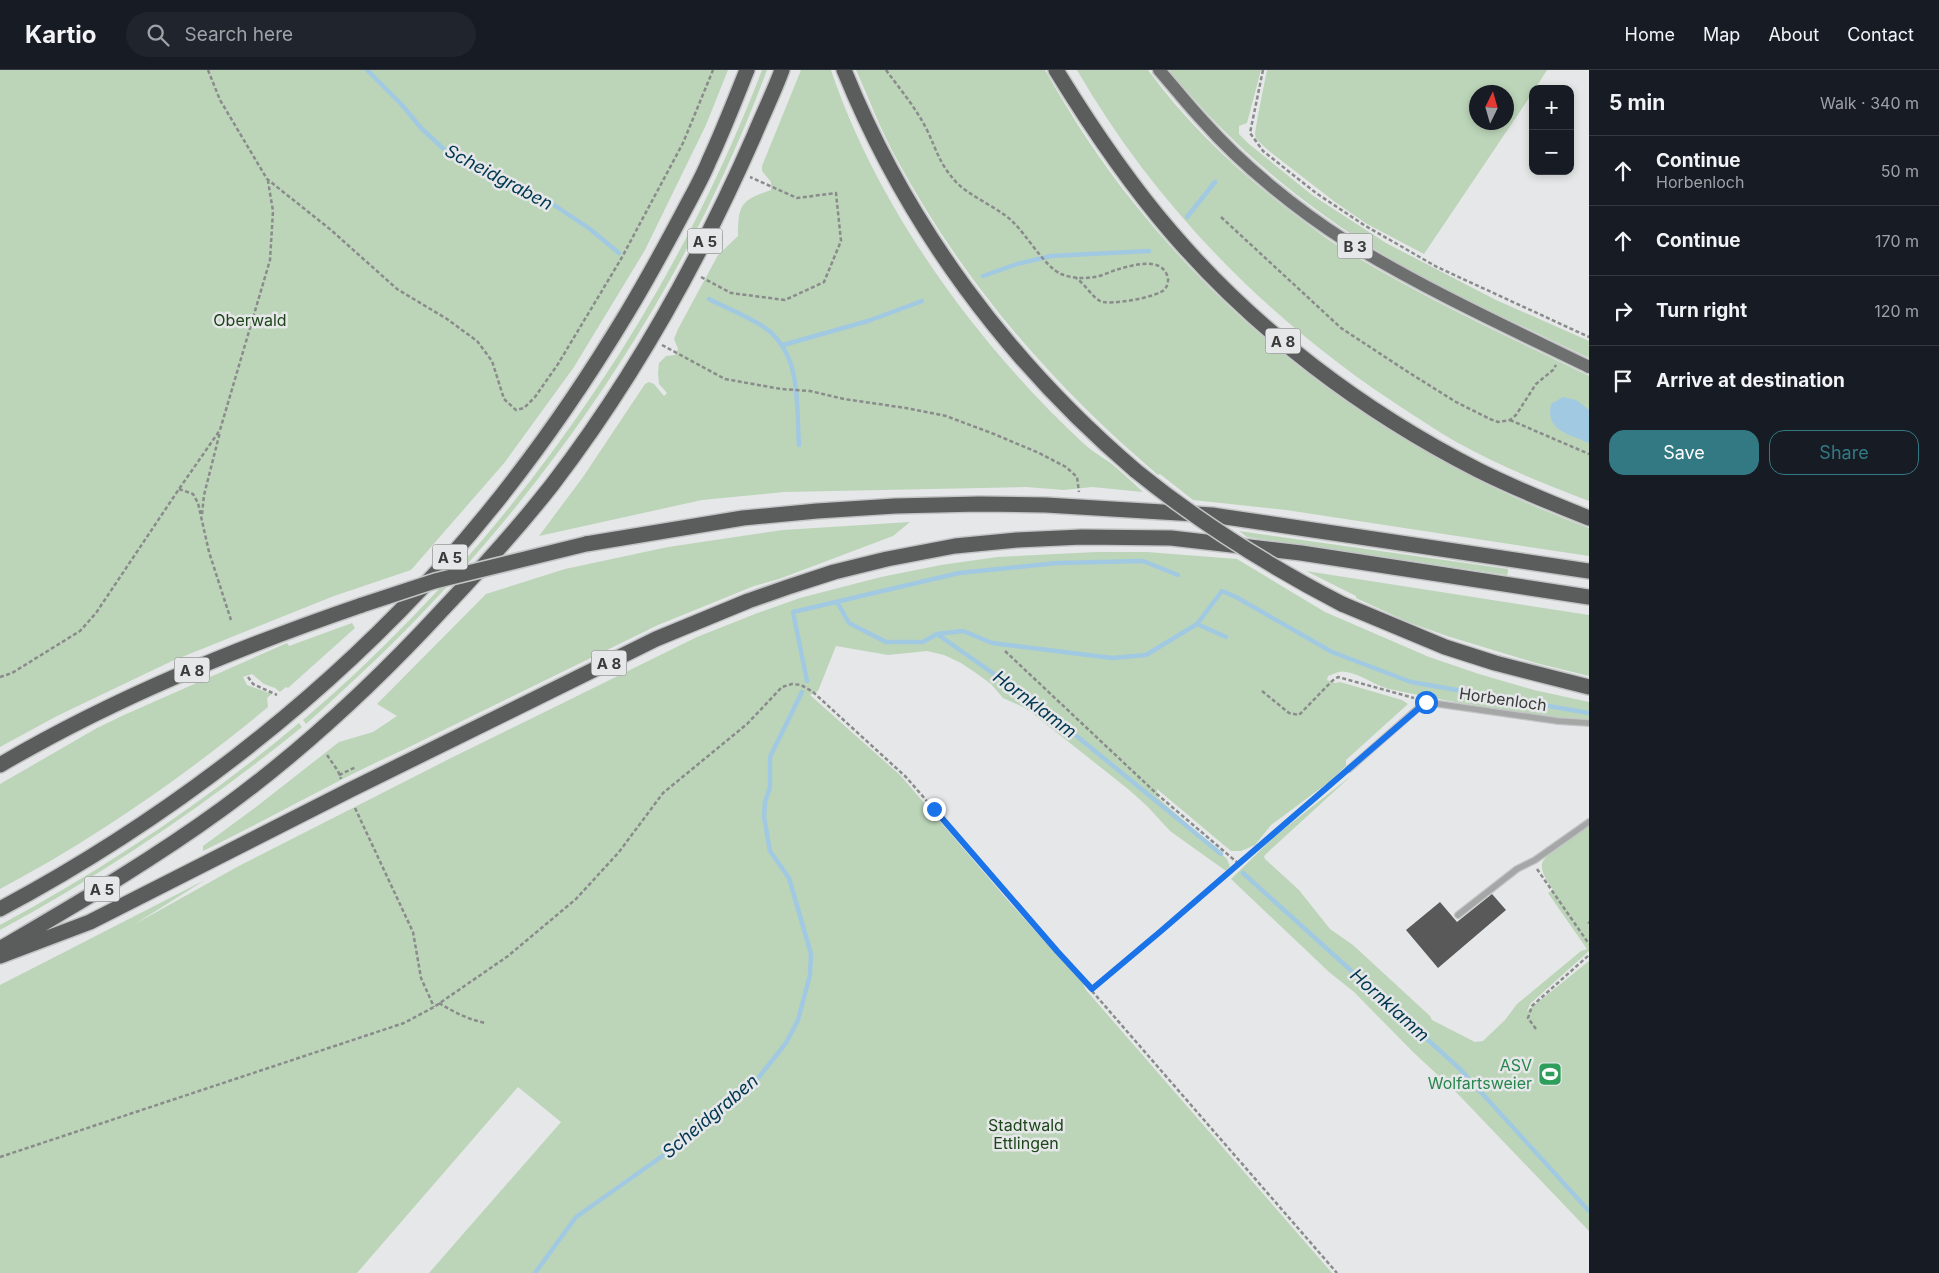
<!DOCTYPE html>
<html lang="en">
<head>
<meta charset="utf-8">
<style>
  body { margin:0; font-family:Inter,sans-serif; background:#20242c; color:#f1f3f6 }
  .controls { position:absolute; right:15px; top:15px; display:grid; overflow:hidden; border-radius:10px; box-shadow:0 2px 8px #0003 }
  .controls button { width:45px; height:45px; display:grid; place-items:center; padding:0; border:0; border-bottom:1px solid #363941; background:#171b24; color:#f1f3f6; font:25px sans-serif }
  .compass { position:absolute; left:1469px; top:15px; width:45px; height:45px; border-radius:50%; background:#171b24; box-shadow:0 2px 8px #0003; rotate:5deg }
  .stop { position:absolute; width:15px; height:15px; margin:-11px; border:4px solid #1a73e8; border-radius:50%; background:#fff }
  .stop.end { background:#1a73e8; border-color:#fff; box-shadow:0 1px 5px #0008 }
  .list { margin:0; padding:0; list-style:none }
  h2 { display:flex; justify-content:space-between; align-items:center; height:65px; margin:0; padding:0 20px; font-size:21px }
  h2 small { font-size:16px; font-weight:400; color:#9ea1a6 }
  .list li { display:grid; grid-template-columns:32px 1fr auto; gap:15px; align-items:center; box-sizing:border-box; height:70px; padding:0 20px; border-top:1px solid #363941 }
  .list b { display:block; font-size:19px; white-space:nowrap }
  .list p { margin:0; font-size:16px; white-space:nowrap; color:#9ea1a6 }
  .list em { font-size:16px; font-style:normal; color:#9ea1a6 }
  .actions { display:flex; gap:10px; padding:15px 20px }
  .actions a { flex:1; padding:11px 0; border:1px solid #327984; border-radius:15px; text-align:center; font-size:18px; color:#327984 }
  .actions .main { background:#327984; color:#fff }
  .icon { flex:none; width:28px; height:28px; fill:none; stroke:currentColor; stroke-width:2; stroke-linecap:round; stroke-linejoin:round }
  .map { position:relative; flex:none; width:1589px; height:1203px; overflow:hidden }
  header { display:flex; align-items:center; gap:30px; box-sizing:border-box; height:70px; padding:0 25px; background:#171b24; border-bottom:1px solid #363941 }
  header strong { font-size:24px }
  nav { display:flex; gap:28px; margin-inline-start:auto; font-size:18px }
  .search { width:350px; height:45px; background:#20242c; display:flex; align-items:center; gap:12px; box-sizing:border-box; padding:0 18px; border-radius:28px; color:#9ea1a6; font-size:19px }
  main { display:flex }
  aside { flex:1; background:#171b24 }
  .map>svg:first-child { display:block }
  .green { fill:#bcd5b9; fill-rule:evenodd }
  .water { fill:#a1c9e1 }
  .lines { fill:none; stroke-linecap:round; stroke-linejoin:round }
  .stream { stroke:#a1c9e1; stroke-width:4.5 }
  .building { fill:#59595a }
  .lane-casing { stroke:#c3c4c5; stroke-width:8 }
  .primary-casing { stroke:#c3c4c5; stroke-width:15 }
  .highway-casing { stroke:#c3c4c5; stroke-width:18 }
  .path { stroke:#8a8b8b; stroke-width:2.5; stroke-dasharray:4 2.5; stroke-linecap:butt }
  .lane { stroke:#a5a6a6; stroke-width:5.5 }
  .primary { stroke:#6e7070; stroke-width:12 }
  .highway { stroke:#5b5c5c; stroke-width:15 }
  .highway-bridge-casing { stroke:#c3c4c5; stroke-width:18; stroke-linecap:butt }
  .highway-bridge { stroke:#5b5c5c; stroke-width:15 }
  .route { stroke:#1a73e8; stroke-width:6 }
  .labels { text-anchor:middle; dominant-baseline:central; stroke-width:5; stroke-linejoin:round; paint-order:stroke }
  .shield { fill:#e6e7e8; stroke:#6d6e6e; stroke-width:1 }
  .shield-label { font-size:15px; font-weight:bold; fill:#393a3a }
  .park-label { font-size:16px; fill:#1c4519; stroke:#e6e7e8 }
  .street-label { font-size:16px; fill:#393a3a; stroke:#e6e7e8 }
  .leisure-label { font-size:16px; fill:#27864d; stroke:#e6e7e8; text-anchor:end }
  .water-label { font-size:18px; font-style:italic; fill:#003750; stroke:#e6e7e8 }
</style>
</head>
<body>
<header>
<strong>Kartio</strong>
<div class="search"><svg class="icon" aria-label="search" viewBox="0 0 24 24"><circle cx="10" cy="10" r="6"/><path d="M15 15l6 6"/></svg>Search here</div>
<nav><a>Home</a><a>Map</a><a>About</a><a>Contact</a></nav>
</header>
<main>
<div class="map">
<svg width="1589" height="1203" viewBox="0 0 1589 1203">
  <rect width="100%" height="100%" fill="#e6e7e8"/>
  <path class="green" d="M0 0H728L706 55 645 180 574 297 505 392 411 500 334 526 172 591 57 646 0 677Z
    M762 0H767C696 192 582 371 443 521 400 568 353 612 306 654L303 650C504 479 668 247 762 0Z
    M801 0H831C877 137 976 273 1081 371 1090 380 1102 387 1112 394 1123 403 1133 413 1143 422L1092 417 1064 420 1026 417 784 422 702 430 539 466 583 407 645 314 649 312 654 314 664 326 667 323 659 314 658 303 659 293 666 286 675 285 678 279 674 269 678 259 718 185 738 166C738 133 742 130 771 120V112L762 101V96Z
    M856 0H1045C1071 46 1100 91 1133 132 1252 281 1411 392 1589 458V486L1286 440 1193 430 1160 404 1158 405C1050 313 963 212 895 86 880 58 869 29 856 0Z
    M1077 0H1148C1191 59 1247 110 1306 153 1317 161 1328 170 1340 177 1419 226 1505 265 1589 306V431C1544 414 1500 396 1458 373 1442 364 1426 353 1410 343 1274 256 1158 140 1077 0Z
    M1169 0H1261L1247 53 1239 56V64L1249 74 1312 125 1386 173 1496 230 1589 271V288C1526 257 1460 229 1399 194 1312 143 1233 79 1169 0Z
    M1267 0H1547L1535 19H1533V22L1424 184 1367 154 1335 132 1269 81 1256 69 1255 63 1258 45ZM1506 22V52H1476V22Z
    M910 452 893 466 779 509 754 516 658 555 405 679C336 710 271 748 203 781V776L256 737 339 672 373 662 397 646 377 634 486 524 565 499 668 477 783 460Z
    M1239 461 1508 499V502L1507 505 1247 467Z
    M1096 482H1147L1237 489 1325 542 1429 587 1479 604 1534 620 1589 632V651H1582C1517 643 1453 633 1389 619 1374 615 1361 604 1346 602 1341 600 1333 604 1328 606L1327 610 1335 613 1340 612 1402 630 1408 634 1346 690V696L1329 712 1271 755 1255 775 1241 781H1231L1157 719V727L1227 789 1230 797 1226 801 1170 761 1147 736 1128 719 1032 643 1023 637 1003 628 991 614 976 603 961 593 944 585 927 581 888 585 836 576 818 621 810 625 900 705 1011 834 1083 914 1086 920 1332 1203H429L561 1052 518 1017 357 1203H0V915L205 810 135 854 237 797 451 688 697 567 755 544 800 528 881 507 941 495 997 487Z
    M1306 501 1589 545V606L1536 593 1447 566 1408 552 1356 528V526Z
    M352 553 355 558 288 618 286 617 280 622 275 618 264 614 252 604 243 607 247 615 272 624 267 628 268 637C185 706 96 768 0 819V714L97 658 124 645 287 573 289 576Z
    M299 653 302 657C207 734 107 802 0 860V855C106 798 206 731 299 653Z
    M1351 706 1267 783 1264 786 1265 789 1299 820 1330 859 1353 875 1430 946 1432 950 1475 972 1483 971 1505 950 1517 934 1581 881 1587 879 1548 823 1553 820C1548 812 1541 803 1542 794 1544 783 1579 763 1589 756V881L1530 934 1527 941 1589 891V1161L1455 1021 1413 982 1354 922 1329 902 1231 809 1275 766Z"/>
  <path class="water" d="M1563 327 1576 330 1589 340V373C1569 364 1545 361 1551 334Z"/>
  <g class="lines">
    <path class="stream" d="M367 0 402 35 422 59 447 82 477 93 507 112 554 135 590 159 619 183
      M1187 147 1215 112
      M983 206 1017 194 1051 186 1149 181
      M709 229C726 238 754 249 768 260 802 288 796 334 799 375
      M783 275 868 251 922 231
      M837 532 849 553 886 572H923L937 564 1041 637 1221 784
      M1197 554 1222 521 1236 527 1332 582 1411 612 1589 643
      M937 564 963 561 992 573 1112 588 1146 585 1197 554 1226 567
      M807 611 793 542 959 503 1057 493 1143 491 1178 505
      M1243 803 1459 998 1589 1141
      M535 1203 576 1147 671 1080 759 1007 786 973 798 950 810 905 811 884 789 808 770 781 764 747 765 732 770 717V687L802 622"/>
  </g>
  <path class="building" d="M1492 824 1506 840 1438 898 1406 860 1440 832 1457 852Z"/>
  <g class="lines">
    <g class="lane-casing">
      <path id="lane" d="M1349 699 1425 632 1558 651 1589 653
        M1458 845 1517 799 1535 790 1589 752"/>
    </g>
    <g class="primary-casing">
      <path id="primary" d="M1159 0C1174 17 1188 35 1204 52 1243 96 1296 139 1346 171 1424 219 1507 257 1589 297"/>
    </g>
    <g class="highway-casing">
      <path id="highway" d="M844 0C907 156 1008 292 1136 401
        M1056 0C1091 57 1128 112 1172 163 1256 261 1364 342 1478 400 1514 418 1551 433 1589 448
        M586 474 743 448 817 441 895 436 979 434 1046 435 1212 445 1589 501
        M1342 534 1445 577 1495 593 1589 617
        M0 695C114 628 237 578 362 535
        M0 839C165 751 319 633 444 494 513 417 574 331 627 243 648 208 667 173 686 137 694 122 703 106 709 91 723 61 735 30 747 0
        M3 877C78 833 152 790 222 739 303 680 377 611 445 537 482 498 519 457 552 415 634 308 700 189 754 66 763 44 774 22 782 0
        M0 886 90 852 350 720 656 569 748 531 788 517 834 502 887 489 955 476 1017 470 1082 467 1171 468 1301 483 1589 527"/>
    </g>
    <path class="path" d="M208 0 220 30 267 109 331 160 397 219 447 249 477 271 492 291 504 329 516 340 524 338 535 327 558 294 621 189 683 73 713 0
      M886 0C900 19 916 38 927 60 937 81 939 93 956 112 969 126 997 137 1012 151 1026 164 1045 197 1061 204 1071 208 1083 209 1094 207 1103 206 1111 201 1119 199 1133 195 1160 187 1167 205 1169 209 1168 215 1165 219 1159 227 1109 236 1100 231 1092 227 1086 215 1076 208
      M1263 0 1250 63 1263 81 1316 123 1364 155 1437 197 1589 267
      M1221 147 1341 258 1408 302 1456 332 1490 349 1498 352 1510 350 1516 345 1536 314 1553 300 1556 295
      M701 207 731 223 785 230 824 212 841 171 836 123 797 128 750 107
      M662 275 725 309 781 319 810 321 844 329 906 338 946 346 994 364 1039 383 1066 397 1077 407 1079 422
      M1510 350 1589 384
      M179 419 193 424 198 433 209 482 231 550
      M202 444 204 425 220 362
      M1005 581 1158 725 1239 794
      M0 607 12 603 80 561 96 543 179 419 220 360 270 190 273 141 268 111
      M248 607 253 614 277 625
      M1262 621 1289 643 1299 645 1332 611 1338 607 1414 628
      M327 685 338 701 341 709
      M339 705 356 697
      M355 738 413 862 421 908 434 937
      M1537 799 1589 874
      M1588 852 1589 853
      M1092 919 1343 704
      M439 933C454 942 469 950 486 953
      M1536 959 1528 948 1532 936 1589 885
      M0 1087 404 953 434 937 508 886 576 829 619 782 663 723 747 654 782 617 792 614 801 615 813 622 906 707 1337 1203"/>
    <use href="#lane" class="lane"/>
    <use href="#primary" class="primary"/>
    <use href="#highway" class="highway"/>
    <g class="highway-bridge-casing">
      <path id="highway-bridge" d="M1136 401C1200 453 1269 496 1342 534
        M362 535 435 511 586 474"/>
    </g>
    <use href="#highway-bridge" class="highway-bridge"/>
  </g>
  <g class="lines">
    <path class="route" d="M934 739 1057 881 1092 919 1161 861 1426 632"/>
  </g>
  <defs>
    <g id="stadium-square" transform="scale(1.25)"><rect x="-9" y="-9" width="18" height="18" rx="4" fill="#2e9e5b" stroke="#e6e7e8"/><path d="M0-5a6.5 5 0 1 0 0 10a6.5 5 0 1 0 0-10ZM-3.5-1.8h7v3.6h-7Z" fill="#fff"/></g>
  </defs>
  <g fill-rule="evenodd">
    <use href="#stadium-square" x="1550" y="1004"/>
  </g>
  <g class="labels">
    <g class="shield">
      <rect x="687.5" y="158.5" width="35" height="25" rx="4"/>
      <rect x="1337.5" y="163.5" width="35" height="25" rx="4"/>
      <rect x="1265.5" y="258.5" width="35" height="25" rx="4"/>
      <rect x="432.5" y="474.5" width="35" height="25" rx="4"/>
      <rect x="591.5" y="580.5" width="35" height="25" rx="4"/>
      <rect x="174.5" y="587.5" width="35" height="25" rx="4"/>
      <rect x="84.5" y="806.5" width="35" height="25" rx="4"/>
    </g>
    <g class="shield-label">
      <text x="705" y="171">A 5</text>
      <text x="1355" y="176">B 3</text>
      <text x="1283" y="271">A 8</text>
      <text x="450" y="487">A 5</text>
      <text x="609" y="593">A 8</text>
      <text x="192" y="600">A 8</text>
      <text x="102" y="819">A 5</text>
    </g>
    <g class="park-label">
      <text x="250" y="250">Oberwald</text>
      <text x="1026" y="1055">Stadtwald<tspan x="1026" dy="18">Ettlingen</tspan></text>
    </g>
    <g class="street-label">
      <text transform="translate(1503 629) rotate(8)">Horbenloch</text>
    </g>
    <g class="leisure-label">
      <text x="1532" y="995">ASV<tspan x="1532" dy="18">Wolfartsweier</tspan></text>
    </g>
    <g class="water-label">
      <text transform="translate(499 107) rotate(28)">Scheidgraben</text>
      <text transform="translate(1035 634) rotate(37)">Hornklamm</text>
      <text transform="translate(1390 935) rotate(42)">Hornklamm</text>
      <text transform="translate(710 1046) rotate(-40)">Scheidgraben</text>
    </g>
  </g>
</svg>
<div class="controls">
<button>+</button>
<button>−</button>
</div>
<svg class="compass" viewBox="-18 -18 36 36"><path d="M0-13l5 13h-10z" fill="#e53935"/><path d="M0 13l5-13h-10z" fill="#9ea1a6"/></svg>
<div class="stop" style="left:1426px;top:632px"></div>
<div class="stop end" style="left:934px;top:739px"></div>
</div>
<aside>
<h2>5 min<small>Walk · 340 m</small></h2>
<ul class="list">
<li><svg class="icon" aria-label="ahead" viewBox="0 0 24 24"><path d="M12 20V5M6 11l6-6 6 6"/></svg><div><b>Continue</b><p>Horbenloch</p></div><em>50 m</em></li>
<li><svg class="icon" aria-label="ahead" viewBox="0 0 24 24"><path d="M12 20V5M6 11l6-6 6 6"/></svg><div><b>Continue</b></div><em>170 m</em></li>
<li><svg class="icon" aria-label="right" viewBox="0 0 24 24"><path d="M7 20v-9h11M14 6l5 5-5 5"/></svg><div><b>Turn right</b></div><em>120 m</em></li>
<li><svg class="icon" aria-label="arrive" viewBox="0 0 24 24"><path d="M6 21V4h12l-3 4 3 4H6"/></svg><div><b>Arrive at destination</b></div></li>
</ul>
<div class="actions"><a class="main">Save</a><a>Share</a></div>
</aside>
</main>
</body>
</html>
